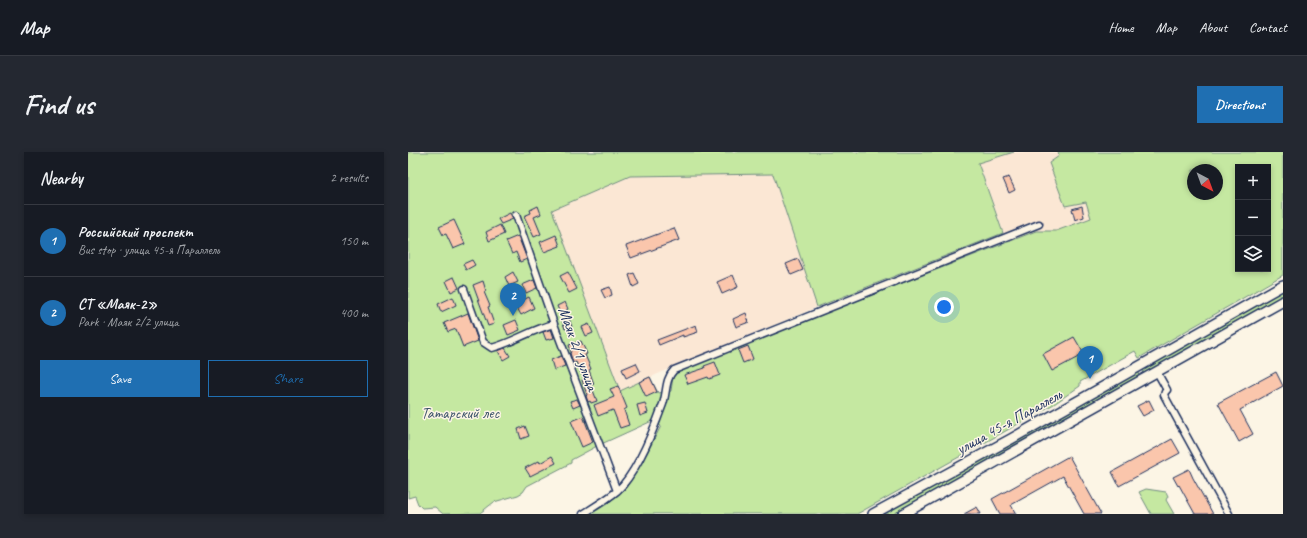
<!DOCTYPE html>
<html lang="en">
<head>
<meta charset="utf-8">
<style>
  body { margin:0; font-family:Caveat,sans-serif; background:#242831; color:#f1f3f6 }
  .controls { position:absolute; right:12px; top:12px; display:grid; overflow:hidden; border-radius:0px; box-shadow:0 2px 6px #0003 }
  .controls button { width:36px; height:36px; display:grid; place-items:center; padding:0; border:0; border-bottom:1px solid #363941; background:#171b24; color:#f1f3f6; font:20px sans-serif }
  .compass { position:absolute; left:779px; top:12px; width:36px; height:36px; border-radius:50%; background:#171b24; box-shadow:0 2px 6px #0003; rotate:139deg }
  .you { position:absolute; left:536px; top:155px; width:14px; height:14px; margin:-10px; border:3px solid #fff; border-radius:50%; background:#1a73e8; box-shadow:0 0 0 6px #1a73e833 }
  .badge { display:grid; place-items:center; width:26px; height:26px; border-radius:50%; background:#1f6fb2; color:#fff; font-size:13px; font-weight:700 }
  .pin { position:absolute; translate:-50% -33px; filter:drop-shadow(0 1px 2px #0008) }
  .pin::after { content:''; position:absolute; top:21px; width:14px; height:12px; background:inherit; clip-path:polygon(0 0,100% 0,50% 100%) }
  .list { margin:0; padding:0; list-style:none }
  h2 { display:flex; justify-content:space-between; align-items:center; height:52px; margin:0; padding:0 16px; font-size:17px }
  h2 small { font-size:13px; font-weight:400; color:#9ea1a6 }
  .list li { display:grid; grid-template-columns:26px 1fr auto; gap:12px; align-items:center; box-sizing:border-box; height:72px; padding:0 16px; border-top:1px solid #363941 }
  .list b { display:block; font-size:15px; white-space:nowrap }
  .list p { margin:0; font-size:13px; white-space:nowrap; color:#9ea1a6 }
  .list em { font-size:13px; font-style:normal; color:#9ea1a6 }
  .actions { display:flex; gap:8px; padding:12px 16px }
  .actions a { flex:1; padding:9px 0; border:1px solid #1f6fb2; border-radius:0px; text-align:center; font-size:14px; color:#1f6fb2 }
  .actions .main { background:#1f6fb2; color:#fff }
  .icon { flex:none; width:22px; height:22px; fill:none; stroke:currentColor; stroke-width:2; stroke-linecap:round; stroke-linejoin:round }
  .map { position:relative; flex:none; width:875px; height:362px; overflow:hidden; border-radius:0px }
  header { display:flex; align-items:center; gap:24px; box-sizing:border-box; height:56px; padding:0 20px; background:#171b24; border-bottom:1px solid #363941 }
  header strong { font-size:19px }
  nav { display:flex; gap:22px; margin-inline-start:auto; font-size:14px }
  .intro { display:flex; align-items:center; justify-content:space-between; box-sizing:border-box; height:96px; padding:0 24px }
  h1 { margin:0; font-size:28px }
  .button { padding:10px 18px; border-radius:0px; background:#1f6fb2; color:#fff; font-size:14px; font-weight:700 }
  main { display:flex; gap:24px; padding:0 24px }
  aside { flex:1; background:#171b24; border-radius:0px; box-shadow:0 2px 6px #0003 }
  .map>svg:first-child { display:block }
  .built { fill:#fbe7d4 }
  .green { fill:#c5e8a1; stroke:#708c80; fill-rule:evenodd }
  .building { fill:#fac6ac; stroke:#1b2f5e }
  .lines { fill:none; stroke-linecap:round; stroke-linejoin:round }
  .minor-casing { stroke:#1b2f5e; stroke-width:9 }
  .secondary-casing { stroke:#1b2f5e; stroke-width:12 }
  .minor { stroke:#fcf5e5; stroke-width:6 }
  .secondary { stroke:#fcf5e5; stroke-width:9 }
  .labels { text-anchor:middle; dominant-baseline:central; stroke-width:3; stroke-linejoin:round; paint-order:stroke }
  .street-label { font-size:16px; fill:#1b2f5e; stroke:#fcf5e5 }
  .park-label { font-size:16px; fill:#3d546b; stroke:#fcf5e5 }
</style>
</head>
<body>
<header>
<strong>Map</strong>
<nav><a>Home</a><a>Map</a><a>About</a><a>Contact</a></nav>
</header>
<div class="intro"><h1>Find us</h1><a class="button">Directions</a></div>
<main>
<aside>
<h2>Nearby<small>2 results</small></h2>
<ul class="list">
<li><span class="badge">1</span><div><b>Российский проспект</b><p>Bus stop · улица 45-я Параллель</p></div><em>150 m</em></li>
<li><span class="badge">2</span><div><b>СТ «Маяк-2»</b><p>Park · Маяк 2/2 улица</p></div><em>400 m</em></li>
</ul>
<div class="actions"><a class="main">Save</a><a>Share</a></div>
</aside>
<div class="map">
<svg width="875" height="362" viewBox="0 0 875 362">
  <rect width="100%" height="100%" fill="#fcf5e5"/>
  <filter id="ink" filterUnits="userSpaceOnUse"><feTurbulence type="fractalNoise" baseFrequency=".025" numOctaves="2"/><feDisplacementMap in="SourceGraphic" scale="8" xChannelSelector="R" yChannelSelector="G"/><feConvolveMatrix kernelMatrix="1 2 1 2 8 2 1 2 1" color-interpolation-filters="sRGB"/></filter>
  <g filter="url(#ink)">
    <path class="built" d="M606 0H650L657 54 678 50 684 66 648 79H628L599 90 570 10Z
      M365 22 409 155 261 217 212 239 144 58 222 24Z"/>
    <path class="green" d="M0 0H606L570 11 595 81 409 155 365 22 222 24 144 58 212 239 242 225 250 241 263 239 265 225 270 220 294 209 628 79H648L683 66 678 50 657 54 641 11 651 4 650 0H875V123L731 206 727 199 672 230V234L646 252 449 362H183L199 352 218 336 239 301 253 274 244 269 189 294 163 308V311L119 334 115 340 110 343 86 350 72 361 35 362 27 355 14 356 10 352 7 344 0 346ZM830 15H860V117H830ZM785 18H809V42H785Z
      M875 138V146L737 223 734 217Z
      M730 219 733 225 485 362H472Z
      M738 337 758 340 760 344 758 348 766 362H743L731 340Z"/>
    <path class="building" d="M601 25 607 38 601 41 595 27Z
      M130 54 133 62 126 65 133 82 126 85 116 64 123 61 122 58Z
      M674 54 676 65 667 68 664 57Z
      M102 61 105 67 93 72 90 67Z
      M46 68 57 92 45 97 38 82 35 83 31 75Z
      M92 73 96 82 81 89 78 80Z
      M266 76 271 88 223 106 218 94Z
      M148 83 152 94 136 100 132 90Z
      M110 84 119 107 112 110 108 100 104 102 98 89Z
      M390 107 395 118 383 123 378 112Z
      M64 108 67 113 58 118 55 112Z
      M105 120 110 130 101 134 97 125Z
      M160 120 169 137 161 141 152 124Z
      M226 121 231 132 225 135 221 123Z
      M325 123 330 135 314 142 309 130Z
      M46 125 51 136 43 140 38 129Z
      M126 128 129 136 118 141 114 133Z
      M75 129 78 139 76 140 82 154 80 155 86 172 80 174 65 133Z
      M202 135 204 143 197 146 193 138Z
      M45 145 48 153 33 160 30 152Z
      M121 145 126 156 113 163 107 152Z
      M157 150 160 157 158 158 164 175 157 177 154 168H155L149 154Z
      M60 161 70 189 55 195 48 177 40 180 36 171Z
      M338 161 341 170 328 175 325 167Z
      M108 168 112 178 100 183 96 173Z
      M181 172 185 181 178 184 174 175Z
      M288 173 290 180 275 185V183L251 193 249 188Z
      M143 177 146 186 138 188 135 180Z
      M666 185 676 202 644 219 635 202Z
      M173 189 179 202 177 203 183 217 181 218 186 232 183 233 189 249 183 251 182 249 180 250 178 244 179 243 174 228 176 227 168 210 165 211 162 201 163 200 161 193Z
      M340 194 345 207 335 211 330 198Z
      M97 196 102 204 95 208 90 199Z
      M153 204 157 214 146 218 143 208Z
      M307 210 312 223 301 227 300 225 280 232 276 223 297 216 296 214Z
      M228 211 232 219 218 226 214 217Z
      M868 220 875 234 832 258 845 282 831 290 810 251Z
      M242 225 249 240 238 245 231 230Z
      M210 234 219 256 216 258 221 273 212 276 205 258 190 264 186 253 206 245 202 237Z
      M169 247 172 253 165 256 162 249Z
      M741 248 746 258 735 264 729 254Z
      M237 251 240 261 232 264 229 253Z
      M175 264 185 290 174 295 163 269Z
      M117 274 121 284 113 287 110 277Z
      M764 287 772 301 711 334 704 320Z
      M144 304 148 311 122 324 117 316 131 309 132 311Z
      M661 304 693 362H676L655 324 603 353 608 362H592L584 347Z
      M781 317 785 326 805 362H787L771 333 770 334 765 325Z
      M569 355 573 362H556Z"/>
    <g class="lines">
      <g class="minor-casing">
        <path id="minor" d="M108 63 146 172 209 339
          M56 137 75 190 84 196C106 190 125 177 146 172
          M749 220 759 238 757 240 756 243 821 362
          M175 362C186 355 198 348 209 339 228 322 246 277 255 252 259 240 257 227 266 218L631 72"/>
      </g>
      <g class="secondary-casing">
        <path id="secondary" d="M465 362 603 287 875 133
          M495 362 875 149"/>
      </g>
      <use href="#minor" class="minor"/>
      <use href="#secondary" class="secondary"/>
    </g>
  </g>
  <g class="labels">
    <g class="street-label">
      <text transform="translate(170 197) rotate(70)">Маяк 2/1 улица</text>
      <text transform="translate(601 270) rotate(-29)">улица 45-я Параллель</text>
    </g>
    <g class="park-label">
      <text x="52" y="261">Татарский лес</text>
    </g>
  </g>
</svg>
<div class="controls">
<button>+</button>
<button>−</button>
<button><svg class="icon" aria-label="layers" viewBox="0 0 24 24"><path d="M12 4l9 5-9 5-9-5zM3 14l9 5 9-5"/></svg></button>
</div>
<svg class="compass" viewBox="-18 -18 36 36"><path d="M0-13l5 13h-10z" fill="#e53935"/><path d="M0 13l5-13h-10z" fill="#9ea1a6"/></svg>
<div class="you"></div>
<div class="pin badge" style="left:682px;top:227px">1</div>
<div class="pin badge" style="left:105px;top:164px">2</div>
</div>
</main>
</body>
</html>
